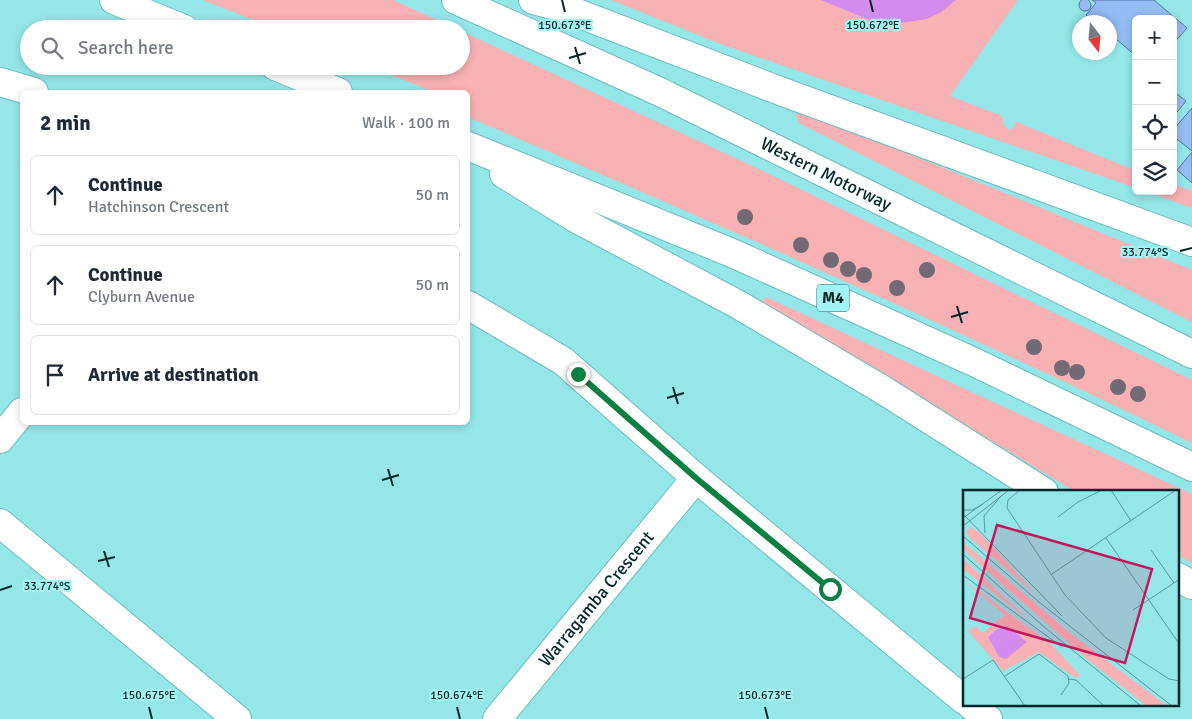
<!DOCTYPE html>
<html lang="en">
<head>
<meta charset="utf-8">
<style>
  body { margin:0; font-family:Signika,sans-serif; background:#f6f6f7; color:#1f2937 }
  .controls { position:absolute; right:15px; top:15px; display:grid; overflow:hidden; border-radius:8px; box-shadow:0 2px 8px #0003 }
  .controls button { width:45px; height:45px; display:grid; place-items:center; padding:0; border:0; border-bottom:1px solid #e0e1e3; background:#fff; color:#1f2937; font:25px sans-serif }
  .compass { position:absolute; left:1072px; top:15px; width:45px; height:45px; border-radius:50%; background:#fff; box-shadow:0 2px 8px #0003; rotate:164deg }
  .stop { position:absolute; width:15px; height:15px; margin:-11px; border:4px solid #0b8043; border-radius:50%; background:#fff }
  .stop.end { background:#0b8043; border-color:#fff; box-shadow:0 1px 5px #0008 }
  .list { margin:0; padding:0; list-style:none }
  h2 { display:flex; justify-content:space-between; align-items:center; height:65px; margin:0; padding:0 20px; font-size:21px }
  h2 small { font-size:16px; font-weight:400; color:#747a83 }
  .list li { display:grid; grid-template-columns:32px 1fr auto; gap:15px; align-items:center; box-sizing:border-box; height:80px; margin:0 10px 10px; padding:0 10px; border:1px solid #e0e1e3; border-radius:8px }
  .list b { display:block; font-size:19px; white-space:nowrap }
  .list p { margin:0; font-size:16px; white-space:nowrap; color:#747a83 }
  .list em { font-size:16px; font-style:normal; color:#747a83 }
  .icon { flex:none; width:28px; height:28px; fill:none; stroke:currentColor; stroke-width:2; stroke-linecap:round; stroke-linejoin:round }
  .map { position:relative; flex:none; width:1192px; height:719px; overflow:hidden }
  .search { position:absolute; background:#fff; box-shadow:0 2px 8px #0003; left:20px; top:20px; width:450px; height:55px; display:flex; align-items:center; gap:12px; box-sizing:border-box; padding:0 18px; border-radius:28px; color:#747a83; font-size:19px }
  .panel { position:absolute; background:#fff; box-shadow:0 2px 8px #0003; left:20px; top:90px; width:450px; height:335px; border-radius:8px }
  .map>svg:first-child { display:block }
  .green { fill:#f8b1b4 }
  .water { fill:#d38ced }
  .building { fill:#94bdf5; stroke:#5474a1 }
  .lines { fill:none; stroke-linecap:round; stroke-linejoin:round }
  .minor-casing { stroke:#6cbdbe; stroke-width:30 }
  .highway-casing { stroke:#6cbdbe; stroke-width:30 }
  .minor { stroke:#fff; stroke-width:28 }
  .highway { stroke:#fff; stroke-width:28 }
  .tree { fill:#726a75 }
  .route { stroke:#0b8043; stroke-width:6 }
  .ticks { fill:none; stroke:#042829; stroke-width:2 }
  .labels { text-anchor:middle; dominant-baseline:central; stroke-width:4.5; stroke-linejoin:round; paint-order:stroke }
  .shield { fill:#a2f4f4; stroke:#336566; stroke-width:1 }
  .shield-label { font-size:16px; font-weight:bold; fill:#042829 }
  .street-label { font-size:18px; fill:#042829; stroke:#a2f4f4 }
  .inset-road { fill:none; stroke:#5b9a9b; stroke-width:1 }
  .view { fill:#c2185b; fill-opacity:0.15; stroke:#c2185b; stroke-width:2.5 }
  .inset-edge { fill:none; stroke:#042829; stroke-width:2.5 }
  .ticks-label { font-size:12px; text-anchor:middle; fill:#042829; stroke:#a2f4f4; stroke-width:4.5; stroke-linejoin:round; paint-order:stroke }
</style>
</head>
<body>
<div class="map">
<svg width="1192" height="719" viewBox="0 0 1192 719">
  <rect width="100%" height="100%" fill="#95e6e7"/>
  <path class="green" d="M203 0H393L457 29H275Z
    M611 0H1018L950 96 1002 116 1004 126 1010 130 1015 126 1014 121 1136 171V188L723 45Z
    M461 31 761 170 1192 380V443C954 327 711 221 468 117V92H434L369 66H461Z
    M800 109 1192 270V322L799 123 796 116Z
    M1173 184 1192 191V208L1145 191H1173Z
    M766 297 1192 494V563L1178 555V492L1074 491 762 302Z"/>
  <path class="water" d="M821 0H956L941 12 927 19 901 23H877Z"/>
  <path class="building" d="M1079 5a6 6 0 1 1 12 0a6 6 0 1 1-12 0Z
    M1092 0H1154L1187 28 1173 44V19H1136V56L1110 34V22H1096L1086 15 1096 3Z
    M1173 91 1186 101 1173 117Z
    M1192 108V151L1173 136V130Z
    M1192 152V183L1177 170Z"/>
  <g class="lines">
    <g class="minor-casing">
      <g id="minor">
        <path d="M0 82 34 92"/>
        <path d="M468 305 563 361 696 478 964 700"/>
        <path d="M0 439 22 412"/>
        <path d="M0 523 237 719"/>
        <path d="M971 705 988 719"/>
        <path id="s1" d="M497 719 696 478"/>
      </g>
    </g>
    <g class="highway-casing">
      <g id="highway">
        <path d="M114 0 184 29"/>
        <path id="s2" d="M456 0 660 92 1192 354"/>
        <path d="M533 0 564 8 783 92 1192 242"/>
        <path d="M275 66 338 92"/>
        <path d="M468 146 732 253 974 362 1192 467"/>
        <path d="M504 174 577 219 739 305 883 390 1044 492"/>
        <path d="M1178 577 1192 585"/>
      </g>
    </g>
    <use href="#minor" class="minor"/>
    <use href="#highway" class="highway"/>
  </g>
  <g class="tree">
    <circle cx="745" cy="217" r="8"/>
    <circle cx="801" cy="245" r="8"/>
    <circle cx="831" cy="260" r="8"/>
    <circle cx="848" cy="269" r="8"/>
    <circle cx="927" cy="270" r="8"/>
    <circle cx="864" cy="275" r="8"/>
    <circle cx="897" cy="288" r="8"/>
    <circle cx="1034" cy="347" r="8"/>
    <circle cx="1062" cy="368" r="8"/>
    <circle cx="1077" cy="372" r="8"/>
    <circle cx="1118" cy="387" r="8"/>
    <circle cx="1138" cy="394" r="8"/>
  </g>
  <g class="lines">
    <path class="route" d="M578 374 696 478 830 589"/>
  </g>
  <path class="ticks" d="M562 0 565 12M870 0 873 12M575 47 580 64M569 58 586 53M1180 251 1192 248M957 306 962 323M951 317 968 312M673 387 678 404M667 398 684 393M388 469 393 486M382 480 399 475M104 551 109 567M98 561 115 557M0 590 12 586M149 707 152 719M457 707 460 719M765 707 768 719"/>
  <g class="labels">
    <rect class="shield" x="817" y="284.5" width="32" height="27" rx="4"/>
    <g class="shield-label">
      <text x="833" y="298">M4</text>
    </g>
    <g class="street-label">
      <text stroke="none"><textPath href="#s2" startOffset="409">Western Motorway</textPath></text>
      <text stroke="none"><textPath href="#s1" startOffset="156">Warragamba Crescent</textPath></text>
    </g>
  </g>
  <g transform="translate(963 490)">
    <rect width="216" height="216" fill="#95e6e7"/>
    <path d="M8 37 18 44 74 105 7 48 3 42ZM0 52 107 143 204 216H184L125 170 13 71 0 59ZM0 69 63 127V128L0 79ZM0 90 86 152 117 185 114 188 109 186 76 162 40 181 5 141 13 136 19 143 42 125Z" fill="#f8b1b4"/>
    <path d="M44 136 64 152 43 169 36 167 25 147 34 139Z" fill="#d38ced"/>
    <path class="inset-road" d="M57 0 45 10 44 18 102 105 143 148 206 189 217 191M148 0 168 31M0 20H9L20 14M0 24 99 126M95 27 115 12 139 0M0 28 39 0M0 36 46 0M22 43 21 26 39 5M0 46 76 112 209 216M143 48 217 155M188 60 211 93M0 64 80 136 178 216M89 84 213 0M0 85 99 157M170 120 217 89M42 186 76 164 105 186 106 193 98 205M0 189 30 170 62 216M106 189 113 190 141 216"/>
    <path class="view" d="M34 35 189 79 162 173 7 128Z"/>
    <rect width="216" height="216" class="inset-edge"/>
  </g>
  <g class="ticks-label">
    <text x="565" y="29">150.673°E</text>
    <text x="873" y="29">150.672°E</text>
    <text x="1145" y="256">33.774°S</text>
    <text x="47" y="590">33.774°S</text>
    <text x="149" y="699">150.675°E</text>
    <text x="457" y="699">150.674°E</text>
    <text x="765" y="699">150.673°E</text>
  </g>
</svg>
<div class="controls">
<button>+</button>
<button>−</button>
<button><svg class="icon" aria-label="locate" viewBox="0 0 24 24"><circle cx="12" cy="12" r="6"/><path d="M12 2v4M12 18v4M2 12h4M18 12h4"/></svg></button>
<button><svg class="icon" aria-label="layers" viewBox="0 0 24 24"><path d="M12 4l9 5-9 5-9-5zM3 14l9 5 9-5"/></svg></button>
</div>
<svg class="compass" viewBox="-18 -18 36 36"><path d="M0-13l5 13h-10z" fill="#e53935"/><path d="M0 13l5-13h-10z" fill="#747a83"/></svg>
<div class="stop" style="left:830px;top:589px"></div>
<div class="stop end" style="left:578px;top:374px"></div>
<div class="search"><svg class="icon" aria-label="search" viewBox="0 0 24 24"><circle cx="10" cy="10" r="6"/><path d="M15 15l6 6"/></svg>Search here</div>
<section class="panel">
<h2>2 min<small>Walk · 100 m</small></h2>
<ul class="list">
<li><svg class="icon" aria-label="ahead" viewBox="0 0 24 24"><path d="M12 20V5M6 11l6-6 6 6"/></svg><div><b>Continue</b><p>Hatchinson Crescent</p></div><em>50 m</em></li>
<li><svg class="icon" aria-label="ahead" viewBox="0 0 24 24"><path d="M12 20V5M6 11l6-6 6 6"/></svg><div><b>Continue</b><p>Clyburn Avenue</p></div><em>50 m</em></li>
<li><svg class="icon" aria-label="arrive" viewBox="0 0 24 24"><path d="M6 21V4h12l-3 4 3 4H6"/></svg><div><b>Arrive at destination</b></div></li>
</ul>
</section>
</div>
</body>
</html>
